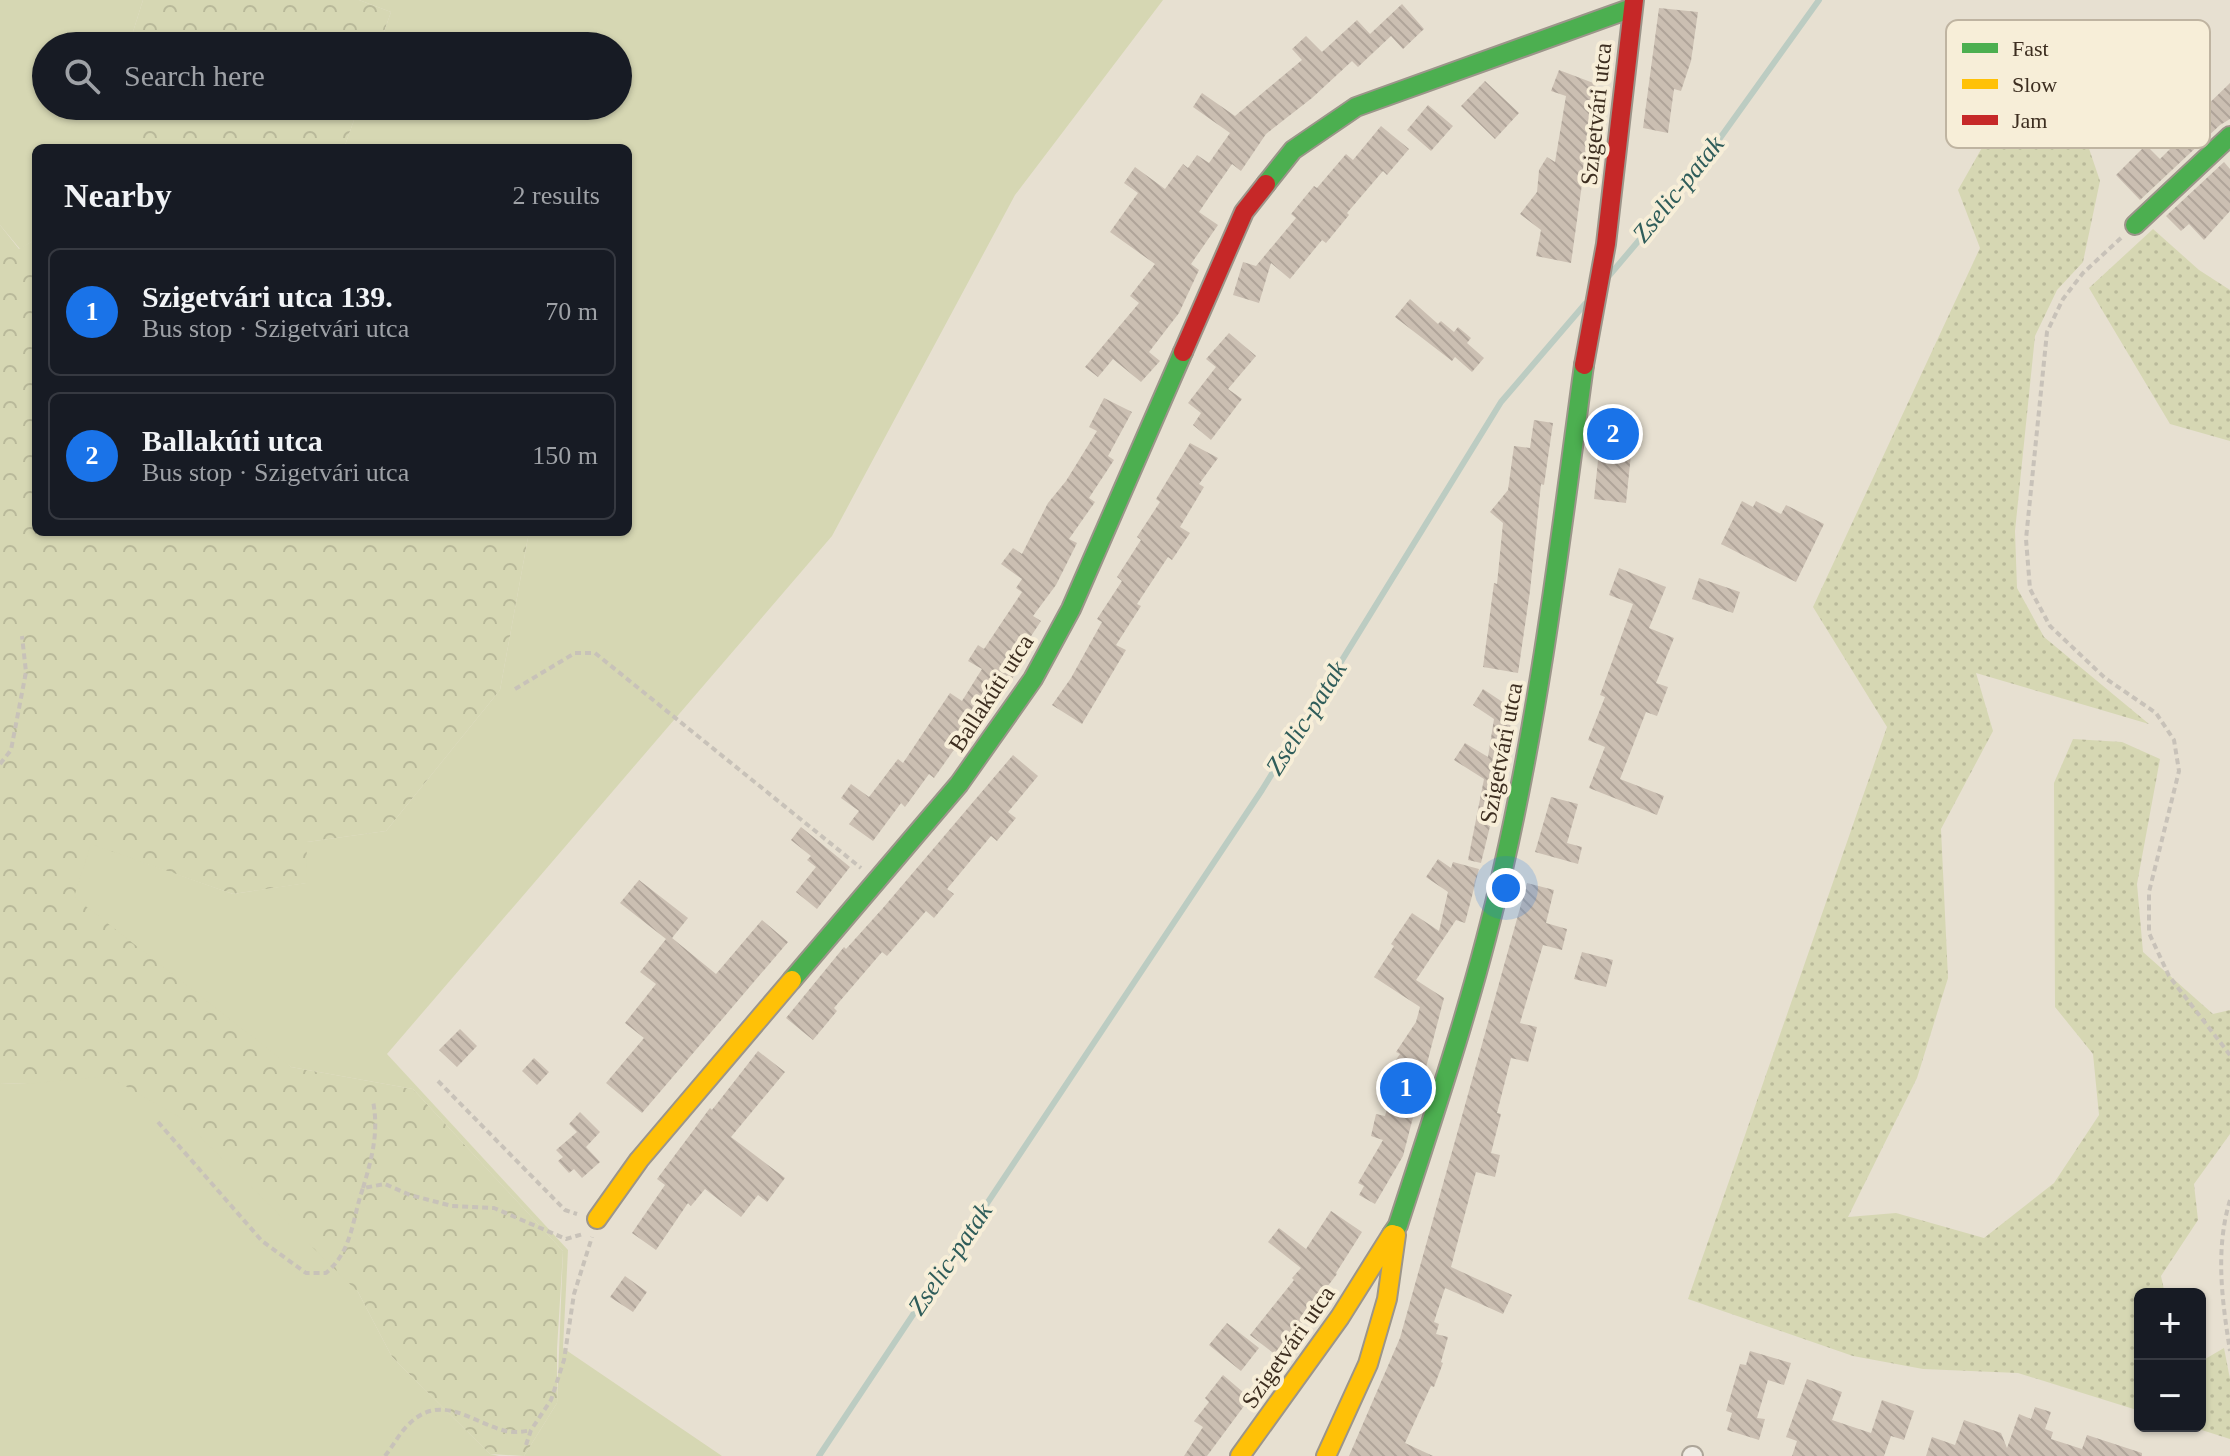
<!DOCTYPE html>
<html lang="en">
<head>
<meta charset="utf-8">
<style>
  body { margin:0; font-family:Georgia,serif; background:#242831; color:#f1f3f6 }
  .controls { position:absolute; right:24px; bottom:24px; display:grid; overflow:hidden; border-radius:12px; box-shadow:0 2px 6px #0004 }
  .controls button { width:72px; height:72px; display:grid; place-items:center; padding:0; border:0; border-bottom:2px solid #363941; background:#171b24; color:#f1f3f6; font:40px sans-serif }
  .you { position:absolute; left:1506px; top:888px; width:28px; height:28px; margin:-20px; border:6px solid #fff; border-radius:50%; background:#1a73e8; box-shadow:0 0 0 12px #1a73e833 }
  .badge { display:grid; place-items:center; width:52px; height:52px; border-radius:50%; background:#1a73e8; color:#fff; font-size:26px; font-weight:700 }
  .pin { position:absolute; translate:-50% -50%; border:4px solid #fff; box-shadow:0 2px 8px #0006 }
  .list { margin:0; padding:0; list-style:none }
  h2 { display:flex; justify-content:space-between; align-items:center; height:104px; margin:0; padding:0 32px; font-size:34px }
  h2 small { font-size:26px; font-weight:400; color:#9ea1a6 }
  .list li { display:grid; grid-template-columns:52px 1fr auto; gap:24px; align-items:center; box-sizing:border-box; height:128px; margin:0 16px 16px; padding:0 16px; border:2px solid #363941; border-radius:12px }
  .list b { display:block; font-size:30px; white-space:nowrap }
  .list p { margin:0; font-size:26px; white-space:nowrap; color:#9ea1a6 }
  .list em { font-size:26px; font-style:normal; color:#9ea1a6 }
  .icon { flex:none; width:44px; height:44px; fill:none; stroke:currentColor; stroke-width:2; stroke-linecap:round; stroke-linejoin:round }
  .map { position:relative; flex:none; width:2230px; height:1456px; overflow:hidden }
  .search { position:absolute; background:#171b24; box-shadow:0 2px 6px #0004; left:32px; top:32px; width:600px; height:88px; display:flex; align-items:center; gap:20px; box-sizing:border-box; padding:0 28px; border-radius:44px; color:#9ea1a6; font-size:30px }
  .panel { position:absolute; background:#171b24; box-shadow:0 2px 6px #0004; left:32px; top:144px; width:600px; height:392px; border-radius:12px }
  .map>svg:first-child { display:block }
  .grass { fill:url(#grass-dots) }
  .forest { fill:url(#forest-crowns) }
  .garden { fill:#d6d7b3 }
  .lines { fill:none; stroke-linecap:round; stroke-linejoin:round }
  .stream { stroke:#bcccc2; stroke-width:6 }
  .building { fill:url(#building-back-hatch) }
  .street-casing { stroke:#ada599; stroke-width:22 }
  .fast-casing { stroke:#9c958a; stroke-width:22 }
  .slow-casing { stroke:#9c958a; stroke-width:22 }
  .jam-casing { stroke:#9c958a; stroke-width:22 }
  .path { stroke:#c8c2b9; stroke-width:4; stroke-dasharray:6 4; stroke-linecap:butt }
  .street { stroke:#efebe3; stroke-width:18 }
  .fast { stroke:#4caf50; stroke-width:18 }
  .slow { stroke:#ffc107; stroke-width:18 }
  .jam { stroke:#c62828; stroke-width:18 }
  .labels { text-anchor:middle; dominant-baseline:central; stroke-width:8; stroke-linejoin:round; paint-order:stroke }
  .street-label { font-size:24px; fill:#3d2e20; stroke:#f7eed8 }
  .water-label { font-size:26px; font-style:italic; fill:#2f5d5a; stroke:#f7eed8 }
  .key { fill:#f7eed8; stroke:#bfb4a1; stroke-width:2 }
  .key-label { font-size:22px; fill:#3d2e20 }
</style>
</head>
<body>
<div class="map">
<svg width="2230" height="1456" viewBox="0 0 2230 1456">
  <defs>
    <pattern id="grass-dots" width="8" height="8" patternUnits="userSpaceOnUse" patternTransform="scale(2)"><rect width="8" height="8" fill="#d6d7b3"/><path d="M2 2h.1M6 6h.1" fill="none" stroke="#b9b99a" stroke-width="1.8" stroke-linecap="round"/></pattern>
    <pattern id="forest-crowns" width="20" height="18" patternUnits="userSpaceOnUse" patternTransform="scale(2)"><rect width="20" height="18" fill="#d6d7b3"/><path d="M2 6a3 3 0 1 1 6 0M12 15a3 3 0 1 1 6 0" fill="none" stroke="#b9b99a"/></pattern>
    <pattern id="building-back-hatch" width="6" height="6" patternUnits="userSpaceOnUse" patternTransform="scale(2)"><rect width="6" height="6" fill="#cbbfb2"/><path d="M-1 5l2 2M0 0l6 6M5-1l2 2" fill="none" stroke="#afa499"/></pattern>
  </defs>
  <rect width="100%" height="100%" fill="#e7e0d1"/>
  <path class="grass" d="M2060 63 2100 181 2083 262 2057 290 2035 336 2015 531 2017 588 2044 637 2149 724 1976 673 1993 731 1941 829 1948 978 1917 1078 1848 1217 1896 1213 1984 1238 2054 1183 2099 1115 2093 1054 2055 1007 2054 783 2073 739 2122 742 2160 759 2137 884 2143 952 2213 1014 2230 1010V1134L2194 1184 2198 1220 2161 1276 2165 1294H2140V1411L2018 1373 1923 1369 1853 1356 1688 1299 1887 727 1813 607 1980 248 1958 190 2017 86Z
    M2153 229 2199 270 2230 290V441L2170 424 2089 288Z
    M2224 1348 2230 1379V1439L2189 1426H2200V1362Z"/>
  <path class="forest" d="M143 0H359L391 12 379 46H132V35Z
    M131 106H359L344 148H131Z
    M0 225 19 249 36 239V532H529L500 690 386 831 307 842V883L233 894 91 845 291 1067 413 1089 563 1251 557 1349V1403L524 1456 490 1454 392 1357 358 1292 27 1084 0 1083Z"/>
  <path class="garden" d="M0 0H143L132 35V46H46V106H131V148H36V239L20 249 0 225Z
    M359 0H1163L1015 195 832 536 387 1054 568 1250 563 1348 722 1456H524L557 1403 563 1251 413 1089 291 1067 74 897 91 844 233 894 306 883 307 842 386 831 500 690 529 532H628V148H344L359 106H618V46H379L391 12Z
    M108 1076 181 1118 358 1292 392 1357 490 1454 499 1456H0V1083L27 1084Z"/>
  <g class="lines">
    <path class="stream" d="M1608 277 1690 180 1819 0
      M819 1456 1262 790 1501 402 1585 304"/>
  </g>
  <path class="building" d="M1402 4 1424 29 1403 49 1391 36 1358 67 1352 61 1312 98 1266 134 1241 171 1232 164 1216 187 1199 212 1218 225 1191 264 1199 270 1179 313 1149 352 1160 361 1141 382 1113 359 1098 377 1085 367 1139 303 1130 296 1155 264 1110 232 1138 193 1124 183 1135 167 1165 189 1183 164 1188 168 1197 155 1209 163 1230 133 1193 107 1202 93 1235 116 1302 60 1292 49 1306 36 1322 52 1357 20 1370 34Z
    M1659 8 1698 12 1691 61 1681 91 1674 89 1668 133 1643 128Z
    M1559 70 1596 84 1571 263 1536 256 1541 230 1520 214 1537 192 1539 170 1547 157 1555 162 1566 96 1551 91Z
    M1485 81 1519 113 1495 139 1461 106Z
    M2230 83V119L2220 125 2140 200 2116 175 2146 145 2160 159 2199 120 2196 116Z
    M1428 105 1453 126 1431 151 1407 130Z
    M1381 126 1409 149 1387 175 1383 171 1347 213 1349 215 1326 243 1322 240 1290 279 1271 263 1259 303 1233 295 1243 262 1256 266 1296 218 1291 214 1314 186 1317 188 1346 154 1353 160Z
    M2224 162 2230 169V211L2204 240 2189 224 2181 231 2166 216Z
    M1410 299 1438 324 1441 321 1454 332 1458 327 1471 338 1467 343 1484 358 1472 372 1455 357 1452 361 1395 317Z
    M1229 333 1256 356 1228 389 1242 399 1211 440 1193 425 1201 413 1188 403 1216 367 1206 359Z
    M1104 398 1132 412 1108 456 1114 460 1089 498 1095 502 1069 539 1077 543 1056 585 1033 616 1041 621 1012 665 1018 669 1001 697 997 695 967 740 963 737 934 778 929 774 905 807 901 803 873 841 849 824 859 811 841 798 851 784 869 797 898 759 903 763 950 693 962 701 982 669 968 661 978 645 984 649 1022 592 1016 588 1022 579 1001 564 1013 548 1022 554 1048 503 1066 481 1097 431 1089 427Z
    M1534 420 1553 423 1544 485 1541 484 1530 591 1518 673 1483 667 1494 583 1497 584 1503 523 1490 512 1508 490 1514 446 1530 448Z
    M1602 422 1634 425 1626 503 1594 499Z
    M1190 443 1218 458 1199 484 1204 487 1180 527 1190 533 1172 560 1168 557 1137 604 1141 606 1116 645 1126 650 1082 724 1052 705 1071 678 1102 622 1097 619 1122 581 1117 577 1141 540 1137 537 1160 502 1156 499Z
    M1742 501 1753 507 1756 501 1781 514 1786 505 1824 524 1796 582 1721 544Z
    M1619 568 1666 587 1649 628 1674 638 1656 683 1668 687 1657 716 1646 712 1620 779 1664 796 1657 815 1589 788 1605 747 1588 740 1605 697 1600 695 1633 604 1609 595Z
    M1699 578 1740 592 1733 613 1692 599Z
    M1483 689 1513 709 1498 806H1495L1481 863 1468 860 1484 779 1454 760 1465 743 1488 757 1494 719 1473 705Z
    M1013 755 1038 776 1008 812 1016 818 997 841 991 836 947 889 954 894 934 918 926 911 887 956 882 952 834 1008 837 1011 813 1040 786 1018 844 947 846 949 883 908Z
    M1551 797 1578 804 1567 843 1582 847 1578 864 1535 852Z
    M801 827 850 867 817 909 796 892 816 867 807 860 811 856 791 840Z
    M1438 859 1451 868 1453 862 1479 869 1465 923 1456 920 1416 980 1444 998 1403 1156 1375 1204 1359 1195 1364 1186 1358 1183 1383 1140 1371 1136 1376 1114 1385 1116 1393 1087 1382 1080 1400 1054 1396 1052 1416 1022 1420 1007 1374 977 1394 946 1391 944 1412 913 1439 931 1448 892 1426 877Z
    M639 880 688 918 672 938 716 974 762 920 788 942 642 1113 606 1083 644 1038 625 1023 656 984 640 972 666 939 620 903Z
    M1527 883 1554 890 1546 923 1567 929 1562 950 1543 945 1520 1023 1537 1027 1528 1062 1511 1058 1497 1113 1501 1114 1491 1153 1500 1155 1495 1177 1476 1172 1451 1267 1512 1295 1503 1314 1445 1288 1434 1322 1439 1324 1436 1334 1448 1337 1441 1362 1443 1363 1434 1387 1431 1386 1405 1443 1433 1456H1349L1400 1338Z
    M1582 952 1613 960 1606 987 1574 979Z
    M460 1029 477 1046 457 1067 439 1050Z
    M758 1051 785 1072 731 1137 785 1178 767 1202 758 1195 741 1217 705 1189 691 1206 688 1203 656 1250 632 1233 665 1185 657 1179 710 1108 712 1110Z
    M534 1058 549 1072 537 1085 522 1071Z
    M580 1112 600 1132 586 1147 600 1162 582 1178 574 1169 569 1173 558 1161 563 1157 556 1150 577 1132 569 1124Z
    M1331 1211 1362 1232 1336 1273 1337 1274 1314 1304 1316 1306 1276 1355 1250 1335 1294 1280 1292 1278 1301 1268 1268 1242 1279 1228 1306 1249Z
    M625 1276 647 1292 633 1312 610 1297Z
    M1227 1323 1259 1348 1241 1371 1209 1345Z
    M1750 1351 1791 1363 1784 1385 1768 1380 1757 1418 1765 1419 1759 1440 1727 1430 1732 1413 1726 1411 1740 1364 1746 1365Z
    M1223 1375 1250 1398 1207 1456H1184L1203 1427 1194 1421 1209 1402 1205 1398Z
    M1807 1379 1842 1392 1832 1420 1871 1433 1882 1400 1914 1411 1904 1440 1891 1436 1884 1456H1792L1797 1441 1786 1437Z
    M2035 1407 2051 1412 2045 1429 2053 1432 2051 1439 2082 1449 2087 1435 2142 1453V1456H1926L1932 1437 1955 1445 1964 1420 2001 1433 2007 1448 2019 1414 2031 1419Z"/>
  <g class="lines">
    <g class="street-casing">
      <path id="street" d="M1692 1456H1693"/>
    </g>
    <g class="fast-casing">
      <path id="fast" d="M1266 184 1293 150 1356 107 1632 8
        M2135 225 2230 136
        M792 980 959 784 1033 679 1071 609 1183 352
        M1392 1234 1398 1225C1436 1108 1476 990 1503 869 1541 703 1561 534 1584 365"/>
    </g>
    <g class="slow-casing">
      <path id="slow" d="M597 1219 639 1160 792 980
        M1240 1456 1340 1317 1392 1234
        M1326 1456 1368 1364 1387 1299 1396 1235"/>
    </g>
    <g class="jam-casing">
      <path id="jam" d="M1183 352 1244 212 1266 184
        M1584 365 1606 244 1634 0"/>
    </g>
    <path class="path" d="M2121 238 2083 273 2063 299 2047 332 2026 539 2030 589 2050 626 2105 678 2156 713 2174 740 2179 771 2149 892V933L2169 976 2230 1055
      M515 689 575 653H595L861 868
      M0 764 11 750 26 672 22 636
      M438 1081 565 1210 577 1214
      M158 1122 262 1241 306 1273H326C353 1250 352 1219 363 1188L385 1184 410 1195 452 1206 494 1208 566 1239 583 1234
      M363 1188C372 1158 379 1132 373 1101
      M2230 1200C2215 1250 2222 1300 2230 1351
      M526 1445 531 1430 551 1400 564 1360 574 1294 592 1237
      M385 1456C393 1446 399 1434 408 1425 441 1391 472 1423 506 1431 515 1433 523 1432 531 1430"/>
    <use href="#street" class="street"/>
    <use href="#fast" class="fast"/>
    <use href="#slow" class="slow"/>
    <use href="#jam" class="jam"/>
  </g>
  <g class="labels">
    <g class="street-label">
      <text transform="translate(1596 114) rotate(-84)">Szigetvári utca</text>
      <text transform="translate(991 693) rotate(-57)">Ballakúti utca</text>
      <text transform="translate(1501 753) rotate(-79)">Szigetvári utca</text>
      <text transform="translate(1288 1347) rotate(-55)">Szigetvári utca</text>
    </g>
    <g class="water-label">
      <text transform="translate(1678 189) rotate(-51)">Zselic-patak</text>
      <text transform="translate(1306 718) rotate(-58)">Zselic-patak</text>
      <text transform="translate(950 1259) rotate(-56)">Zselic-patak</text>
    </g>
  </g>
  <rect x="1946" y="20" width="264" height="128" rx="12" class="key"/>
  <rect x="1962" y="43" width="36" height="10" fill="#4caf50"/>
  <rect x="1962" y="79" width="36" height="10" fill="#ffc107"/>
  <rect x="1962" y="115" width="36" height="10" fill="#c62828"/>
  <g class="key-label">
    <text x="2012" y="56">Fast</text>
    <text x="2012" y="92">Slow</text>
    <text x="2012" y="128">Jam</text>
  </g>
</svg>
<div class="controls">
<button>+</button>
<button>−</button>
</div>
<div class="you"></div>
<div class="pin badge" style="left:1406px;top:1088px">1</div>
<div class="pin badge" style="left:1613px;top:434px">2</div>
<div class="search"><svg class="icon" aria-label="search" viewBox="0 0 24 24"><circle cx="10" cy="10" r="6"/><path d="M15 15l6 6"/></svg>Search here</div>
<section class="panel">
<h2>Nearby<small>2 results</small></h2>
<ul class="list">
<li><span class="badge">1</span><div><b>Szigetvári utca 139.</b><p>Bus stop · Szigetvári utca</p></div><em>70 m</em></li>
<li><span class="badge">2</span><div><b>Ballakúti utca</b><p>Bus stop · Szigetvári utca</p></div><em>150 m</em></li>
</ul>
</section>
</div>
</body>
</html>
